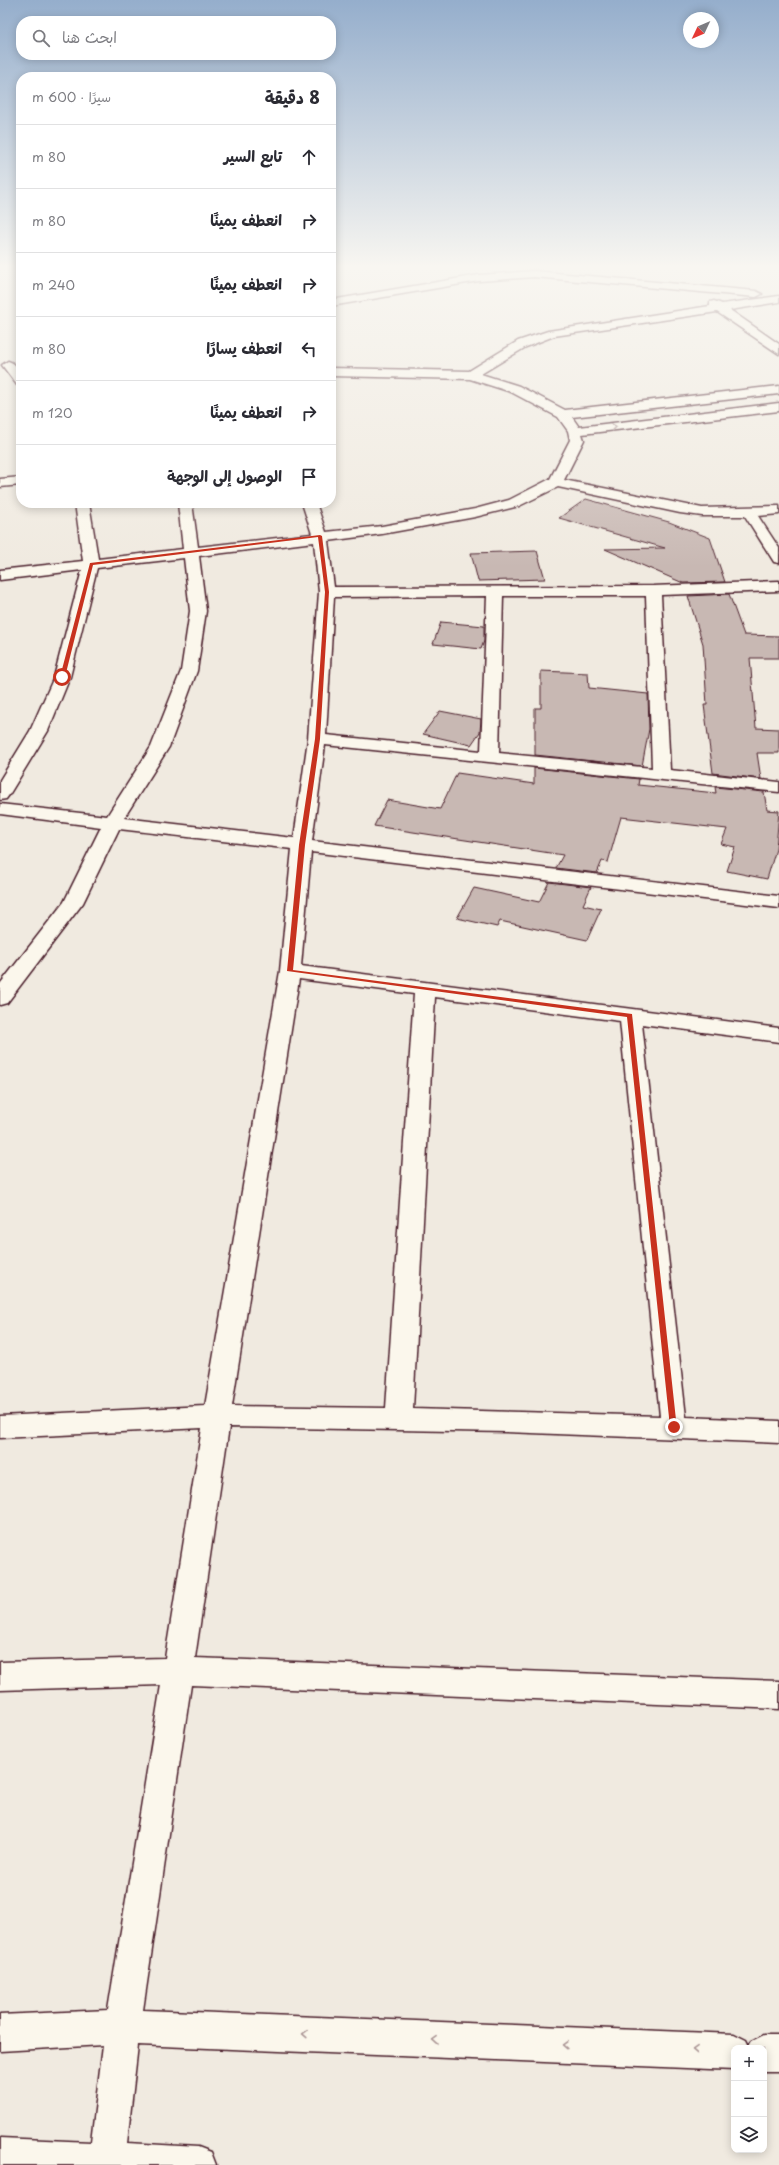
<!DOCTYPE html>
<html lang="ar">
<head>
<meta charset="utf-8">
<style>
  body { margin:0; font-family:"Playpen Sans","Playpen Sans Arabic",sans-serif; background:#f2f2f3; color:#2b2b33; direction:rtl }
  .controls { position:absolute; right:12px; bottom:12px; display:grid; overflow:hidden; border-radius:8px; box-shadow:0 2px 10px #0003 }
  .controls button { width:36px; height:36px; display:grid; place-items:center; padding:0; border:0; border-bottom:1px solid #e1e1e2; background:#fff; color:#2b2b33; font:20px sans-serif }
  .compass { position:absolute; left:683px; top:12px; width:36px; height:36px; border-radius:50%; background:#fff; box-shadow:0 2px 10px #0003; rotate:226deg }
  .stop { position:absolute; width:12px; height:12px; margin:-9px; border:3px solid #c8321e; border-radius:50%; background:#fff }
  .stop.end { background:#c8321e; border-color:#fff; box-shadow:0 1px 4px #0008 }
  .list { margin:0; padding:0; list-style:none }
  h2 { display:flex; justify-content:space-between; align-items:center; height:52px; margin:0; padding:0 16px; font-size:17px }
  h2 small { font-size:13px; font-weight:400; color:#7c7c81 }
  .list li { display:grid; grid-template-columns:26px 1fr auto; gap:12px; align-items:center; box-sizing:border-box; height:64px; padding:0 16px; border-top:1px solid #e1e1e2 }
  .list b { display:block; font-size:15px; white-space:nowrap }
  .list em { font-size:13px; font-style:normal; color:#7c7c81 }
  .icon { flex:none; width:22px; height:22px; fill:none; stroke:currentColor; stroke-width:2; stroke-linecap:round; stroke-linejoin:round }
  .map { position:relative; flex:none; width:779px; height:2165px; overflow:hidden; direction:ltr }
  .search { position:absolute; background:#fff; box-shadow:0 2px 10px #0003; left:16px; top:16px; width:320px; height:44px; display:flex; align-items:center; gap:10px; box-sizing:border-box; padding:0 14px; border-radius:16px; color:#7c7c81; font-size:15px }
  .panel { position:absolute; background:#fff; box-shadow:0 2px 10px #0003; left:16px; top:72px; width:320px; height:436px; border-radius:16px; direction:rtl }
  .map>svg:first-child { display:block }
  .building { fill:#c8b8b3; stroke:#4a1f2b }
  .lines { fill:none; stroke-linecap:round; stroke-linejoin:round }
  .street-casing { stroke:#4a1f2b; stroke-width:3 }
  .street { fill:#fbf7ec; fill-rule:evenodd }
  .oneway { stroke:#ab9695 }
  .route { fill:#c8321e }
</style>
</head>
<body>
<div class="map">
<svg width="779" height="2165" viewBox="0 0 779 2165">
  <rect width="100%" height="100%" fill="#f0eae0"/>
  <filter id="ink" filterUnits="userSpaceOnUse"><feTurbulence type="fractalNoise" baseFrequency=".025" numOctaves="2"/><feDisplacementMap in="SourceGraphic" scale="8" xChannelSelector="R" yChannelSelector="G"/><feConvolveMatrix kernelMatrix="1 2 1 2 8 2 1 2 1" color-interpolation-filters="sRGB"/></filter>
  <g filter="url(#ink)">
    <path class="building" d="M586 499 669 522 710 538 725 582 683 583 605 549 665 548 559 518Z
      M537 551 545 579 478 581 471 553Z
      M729 594 744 635 779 636V658H750L756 728 779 729V753H757L761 779 713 773 704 705H707L703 644 688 596Z
      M441 622 484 626V641L481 649 433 644Z
      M541 671 588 673 589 688 648 694 649 729 642 766 535 755V708H541Z
      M440 711 481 719 480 732 471 745 423 734Z
      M534 768 639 779 638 785 716 793 715 787 764 792 767 810 779 811 776 849 767 879 727 871 735 847 721 844 727 829 621 817 608 862 602 861 597 873 556 868 563 855 374 826 387 800 440 809 457 773 534 784Z
      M549 882 591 887 583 905 601 909 587 940 500 921 497 927 457 918 474 888 539 902Z"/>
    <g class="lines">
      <g class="street-casing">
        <path id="street" d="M534 271 756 291 762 294 756 297 534 277 479 281 331 306V300L479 275Z
          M779 296V302L730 310 779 344V354L717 312 554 336 526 347 481 374 519 386 565 410 779 386V394L572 417 579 427 779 403V411L582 434 584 440 564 480 702 508 779 506V514L758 516 779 548V563L774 562 745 516H702L680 513 558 487 519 506 475 517 382 534 328 541 334 587 653 586 779 581V591L661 595 670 770 779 782V792L325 745 312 841 779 896V908L311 852 301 966 779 1028V1042L642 1024 686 1417 779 1421V1443L506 1432 229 1427 195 1658 779 1681V1709L191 1685 143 2010 734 2034 746 2040 749 2046 752 2041 764 2035H779V2071H764V2048H734V2070L138 2045 127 2143 198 2147 211 2152 216 2165H0V2138L91 2142 103 2045 0 2051V2015L108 2010 161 1685 0 1690V1662L165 1658 202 1428 0 1438V1416L205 1406 280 971 292 849 119 829 83 903 7 1003 0 1005V984L64 902 101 827 0 814V804L107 816 151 747 181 671 190 611 184 558 97 568 70 677 48 731 9 795 6 799 0 800V780L30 731 54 677 82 570 0 580V570L83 561 75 503H89L98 559 183 549 178 503H192L198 547 312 534 302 503H316L326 532 382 526 475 509 509 500 550 479 570 440 568 431 558 417 511 392 470 379 331 376V368L469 371 518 341 548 331 710 306V302L714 301 722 304ZM314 542 319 592 308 739 294 838 124 818 169 747 197 671 206 611 199 556ZM487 596 481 751 326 735 334 597ZM503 596H646L652 768 499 753ZM299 979 414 994 386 1408 232 1406ZM435 997 620 1021 660 1416 413 1409Z
          M8 361C19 364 21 376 21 386L17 385 2 365Z
          M21 477V485L0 487V479Z"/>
      </g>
      <use href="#street" class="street"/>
    </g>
    <defs><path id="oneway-chevron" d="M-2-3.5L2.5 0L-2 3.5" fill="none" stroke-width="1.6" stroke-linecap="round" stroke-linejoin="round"/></defs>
    <g class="oneway">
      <use href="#oneway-chevron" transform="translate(614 427) rotate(-7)"/>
      <use href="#oneway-chevron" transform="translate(305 2034) rotate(-178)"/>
      <use href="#oneway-chevron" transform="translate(435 2040) rotate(-178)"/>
      <use href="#oneway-chevron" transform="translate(565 2045) rotate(-178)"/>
      <use href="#oneway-chevron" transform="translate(695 2050) rotate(-178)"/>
    </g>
  </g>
  <linearGradient id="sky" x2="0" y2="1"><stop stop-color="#95aecc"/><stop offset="0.47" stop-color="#f8f6f1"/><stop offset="1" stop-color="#f8f6f1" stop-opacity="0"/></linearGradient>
  <rect width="779" height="567" fill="url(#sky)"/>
  <path class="route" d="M320 535 322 536 329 592 320 739 305 845 293 970 632 1014 677 1429H671L670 1427 627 1017 287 971 299 845 315 739 325 592 318 537 93 565 65 677H60L90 563Z"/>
</svg>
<div class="controls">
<button>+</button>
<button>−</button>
<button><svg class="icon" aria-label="layers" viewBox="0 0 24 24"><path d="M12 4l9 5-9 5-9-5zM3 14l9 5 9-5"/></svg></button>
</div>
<svg class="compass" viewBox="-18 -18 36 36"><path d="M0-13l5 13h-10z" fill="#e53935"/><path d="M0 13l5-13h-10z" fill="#7c7c81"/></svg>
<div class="stop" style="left:62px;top:677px"></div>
<div class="stop end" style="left:674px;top:1427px"></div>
<div class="search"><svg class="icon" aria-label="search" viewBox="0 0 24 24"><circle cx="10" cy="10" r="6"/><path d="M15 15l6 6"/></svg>ابحث هنا</div>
<section class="panel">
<h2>8 دقيقة<small>سيرًا · 600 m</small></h2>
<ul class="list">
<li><svg class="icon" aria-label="ahead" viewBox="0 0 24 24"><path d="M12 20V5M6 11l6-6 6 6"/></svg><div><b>تابع السير</b></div><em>80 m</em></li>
<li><svg class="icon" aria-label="right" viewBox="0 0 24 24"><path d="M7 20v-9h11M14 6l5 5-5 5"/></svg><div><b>انعطف يمينًا</b></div><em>80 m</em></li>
<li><svg class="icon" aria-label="right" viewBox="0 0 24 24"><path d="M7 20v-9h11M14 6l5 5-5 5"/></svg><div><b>انعطف يمينًا</b></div><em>240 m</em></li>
<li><svg class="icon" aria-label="left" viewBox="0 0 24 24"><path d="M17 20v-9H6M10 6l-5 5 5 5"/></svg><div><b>انعطف يسارًا</b></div><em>80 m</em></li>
<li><svg class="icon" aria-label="right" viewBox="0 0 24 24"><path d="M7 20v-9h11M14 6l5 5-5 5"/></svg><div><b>انعطف يمينًا</b></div><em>120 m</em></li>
<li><svg class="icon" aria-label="arrive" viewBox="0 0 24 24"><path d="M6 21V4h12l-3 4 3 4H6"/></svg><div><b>الوصول إلى الوجهة</b></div></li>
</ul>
</section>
</div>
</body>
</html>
